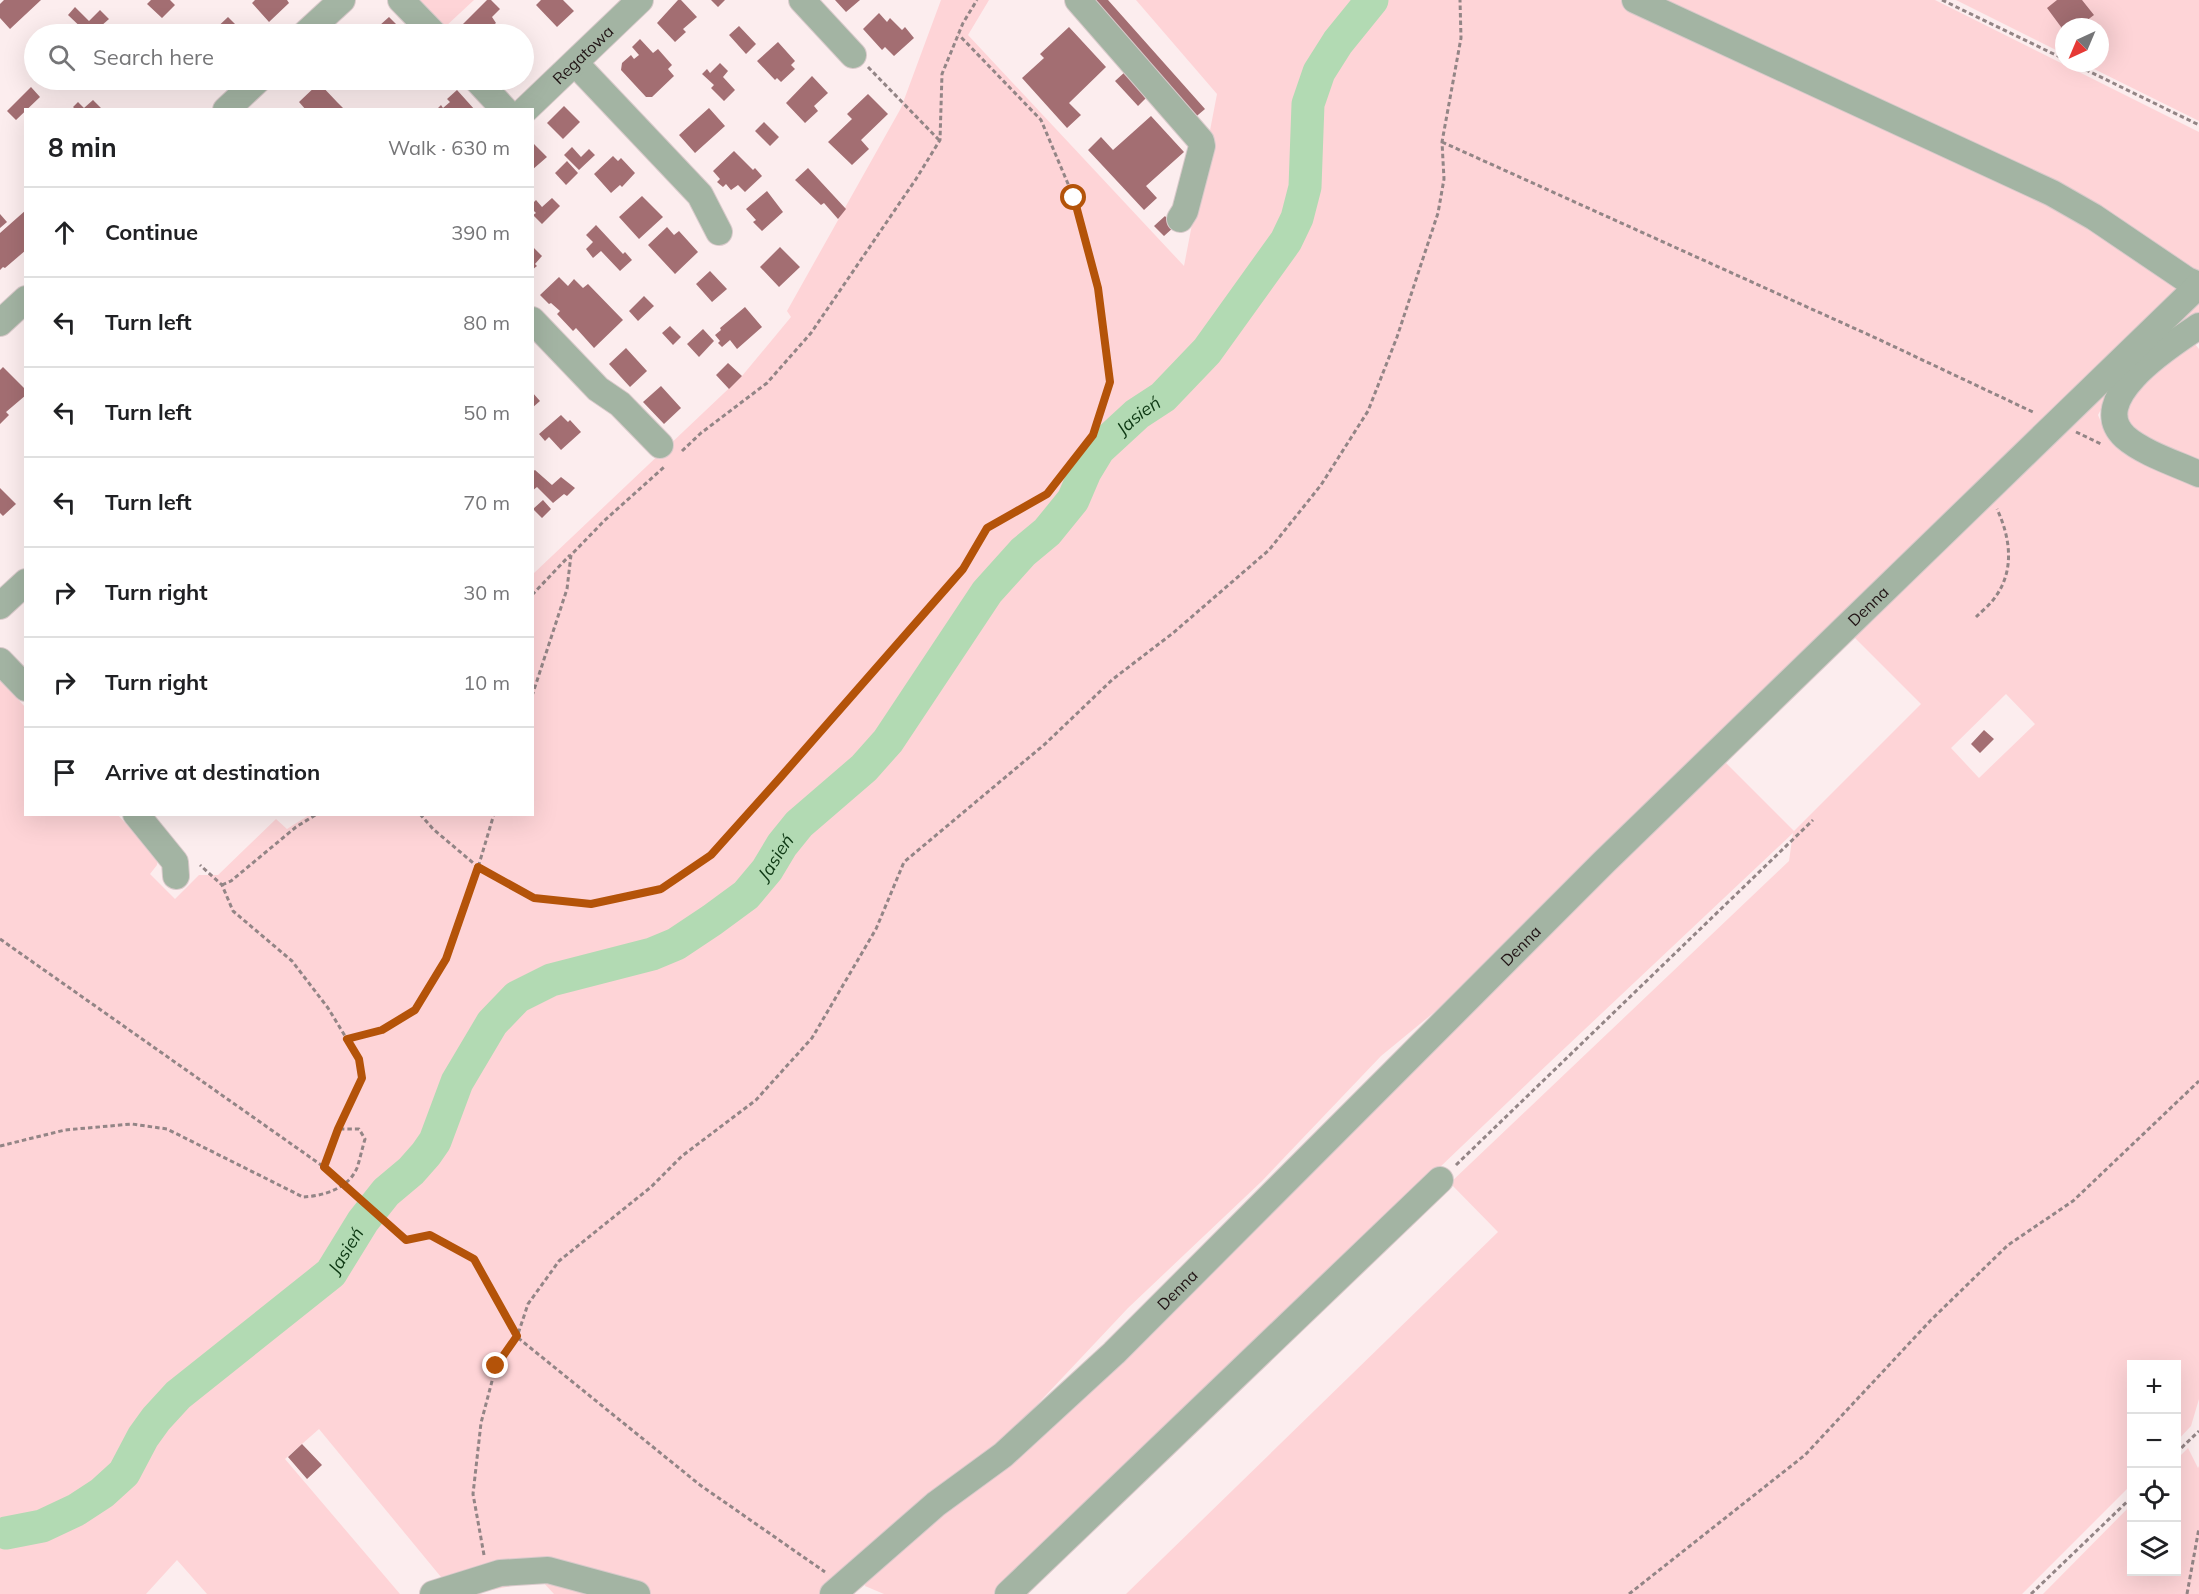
<!DOCTYPE html>
<html lang="en">
<head>
<meta charset="utf-8">
<style>
  body { margin:0; font-family:Mulish,sans-serif; background:#f6f6f6; color:#202124 }
  .controls { position:absolute; right:18px; bottom:18px; display:grid; overflow:hidden; border-radius:0px; box-shadow:0 6px 24px #0002 }
  .controls button { width:54px; height:54px; display:grid; place-items:center; padding:0; border:0; border-bottom:2px solid #e0e0e0; background:#fff; color:#202124; font:30px sans-serif }
  .compass { position:absolute; left:2055px; top:18px; width:54px; height:54px; border-radius:50%; background:#fff; box-shadow:0 6px 24px #0002; rotate:224deg }
  .stop { position:absolute; width:18px; height:18px; margin:-14px; border:4px solid #b45309; border-radius:50%; background:#fff }
  .stop.end { background:#b45309; border-color:#fff; box-shadow:0 2px 6px #0008 }
  .list { margin:0; padding:0; list-style:none }
  h2 { display:flex; justify-content:space-between; align-items:center; height:78px; margin:0; padding:0 24px; font-size:26px }
  h2 small { font-size:20px; font-weight:400; color:#757577 }
  .list li { display:grid; grid-template-columns:39px 1fr auto; gap:18px; align-items:center; box-sizing:border-box; height:90px; padding:0 24px; border-top:2px solid #e0e0e0 }
  .list b { display:block; font-size:22px; white-space:nowrap }
  .list em { font-size:20px; font-style:normal; color:#757577 }
  .icon { flex:none; width:33px; height:33px; fill:none; stroke:currentColor; stroke-width:2; stroke-linecap:round; stroke-linejoin:round }
  .map { position:relative; flex:none; width:2199px; height:1594px; overflow:hidden }
  .search { position:absolute; background:#fff; box-shadow:0 6px 24px #0002; left:24px; top:24px; width:510px; height:66px; display:flex; align-items:center; gap:15px; box-sizing:border-box; padding:0 21px; border-radius:33px; color:#757577; font-size:22px }
  .panel { position:absolute; background:#fff; box-shadow:0 6px 24px #0002; left:24px; top:108px; width:510px; height:708px; border-radius:0px }
  .map>svg:first-child { display:block }
  .green { fill:#fed4d7; fill-rule:evenodd }
  .lines { fill:none; stroke-linecap:round; stroke-linejoin:round }
  .stream { stroke:#869e83; stroke-width:5 }
  .river { stroke:#b2dab3; stroke-width:33 }
  .building { fill:#a36e72 }
  .minor-casing { stroke:#d9cacb; stroke-width:28 }
  .path { stroke:#938586; stroke-width:3; stroke-dasharray:4.5 3; stroke-linecap:butt }
  .minor { stroke:#a3b4a3; stroke-width:26 }
  .path-bridge { stroke:#938586; stroke-width:3; stroke-dasharray:4.5 3; stroke-linecap:butt }
  .route { stroke:#b45309; stroke-width:8 }
  .labels { text-anchor:middle; dominant-baseline:central; stroke-width:6; stroke-linejoin:round; paint-order:stroke }
  .street-label { font-size:16px; fill:#201314; stroke:#fcedee }
  .water-label { font-size:18px; font-style:italic; fill:#0d3813; stroke:#fcedee }
</style>
</head>
<body>
<div class="map">
<svg width="2199" height="1594" viewBox="0 0 2199 1594">
  <rect width="100%" height="100%" fill="#fcedee"/>
  <path class="green" d="M418 0H474L445 27Z
    M941 0H989L968 35 1184 266 1217 94 1136 0H1935L2199 132V271L1544 922 1381 1056 1262 1181 1128 1308 998 1446 824 1594H554L541 1580 472 1594H455L319 1429 285 1459 400 1594H207L177 1560 146 1594H0V1542L6 1533 0 1532V679L25 707 26 814 118 815 158 859 157 865 150 874 175 899 199 875H218L276 819 287 829 309 815 532 814 533 574 742 376 791 317 787 311 901 108Z
    M1956 0H2199V121L2082 63H2100V27H2064V54Z
    M2199 296V317L2107 398 2098 415 2105 432 2112 439 2199 479V1399L2191 1426 2177 1441 2176 1364H2132L2131 1485 2022 1594H1126L1498 1232 1450 1183 1789 861 1793 833 1532 1079 994 1594H884L865 1586 866 1576 1726 763 1794 831 1921 704 1851 634ZM2006 694 2035 724 1979 778 1951 748Z
    M2195 344 2199 349V470L2141 442 2120 409 2129 390Z
    M2188 1448 2198 1468 2199 1466V1594H2043L2131 1505 2132 1572H2176L2177 1459Z"/>
  <g class="lines">
    <path class="stream" d="M0 1537 6 1533"/>
    <path class="river" id="s1" d="M6 1533 42 1526 76 1510 102 1493 124 1473 143 1437 156 1419 178 1395 331 1273 363 1221 386 1192 411 1171 426 1154 435 1141 457 1082 492 1023 517 997 551 980 652 954 676 944 712 920 746 895 767 870 782 845 799 824 864 768 888 741 987 592 1023 552 1047 532 1073 500 1085 472 1099 449 1137 414 1163 397 1207 351 1286 241 1297 218 1305 187 1308 104 1319 72 1338 42 1372 0"/>
  </g>
  <path class="building" d="M4 0H41L10 29 0 18V4Z
    M151 0H170L175 5 162 18 147 4Z
    M255 0H287L289 3 269 22 252 3Z
    M487 0H491L500 9 492 17 496 23 484 34H459L462 31 459 28Z
    M541 0H563L574 11 557 27 536 5Z
    M678 0H681L697 17 683 29 686 32 675 42 657 23Z
    M711 0H725L718 7Z
    M835 0H860L846 12Z
    M1095 0H1108L1205 109 1192 120 1090 5Z
    M2057 0H2082L2094 15 2078 27H2064V31L2047 8Z
    M75 7 89 21 100 10 109 19 92 34H88L68 15Z
    M879 13 887 22 890 18 902 30 905 27 914 38 894 56 885 47 882 50 863 29Z
    M228 17 245 34H210Z
    M389 17 406 34H370Z
    M739 26 756 44 746 54 729 35Z
    M1069 27 1106 67 1069 103 1081 115 1067 128 1022 78 1044 58 1040 54Z
    M640 39 653 53 658 49 672 65 668 69 674 76 652 97H646L621 70 622 63 631 55 634 59 639 55 632 47Z
    M778 42 795 61 791 65 795 69 781 82 777 78 775 80 757 61Z
    M720 63 728 71 723 77 735 90 724 101 711 88 714 85 702 74 707 69 710 73Z
    M1125 72 1148 96 1138 106 1115 81Z
    M812 76 828 93 814 106 818 111 805 123 786 103Z
    M340 80H351L345 86Z
    M352 80H369L360 88Z
    M319 83 337 102 345 110H306L299 102Z
    M31 87 40 97 16 120 7 111Z
    M457 90 475 110H436L441 105 443 108 450 102 447 99Z
    M868 94 888 114 861 140 869 149 852 165 828 142 852 119 847 114Z
    M93 100 103 110H76L73 107 78 102 84 108Z
    M564 106 580 122 563 139 547 123Z
    M709 108 725 126 695 153 679 135Z
    M1151 116 1184 152 1146 186 1157 198 1144 210 1088 150 1101 137 1113 150Z
    M764 122 779 137 770 146 755 131Z
    M534 144 547 157 532 170V145Z
    M572 147 581 157 589 149 595 155 579 170 564 155Z
    M734 151 753 170 755 168 762 176 745 192 738 185 731 190 726 184 723 187 717 182 720 179 713 171Z
    M613 156 618 161 621 158 635 173 622 187 620 185 611 193 594 174Z
    M567 161 578 173 566 185 555 173Z
    M808 168 846 209 838 219 824 203 821 205 795 180Z
    M767 191 783 212 762 231 753 222 756 220 746 209Z
    M642 196 663 217 639 239 619 217Z
    M552 198 560 206 542 224 533 215 536 213 532 209V204L536 200 542 207Z
    M26 210V250L5 268 3 267 0 270V233Z
    M0 214 7 222 0 228Z
    M1165 216 1174 227 1164 236 1154 226Z
    M596 225 623 254 625 252 632 260 620 271 601 251 593 258 586 249 593 242 586 235Z
    M667 227 674 235 679 231 698 252 675 274 648 245Z
    M532 246 542 256 535 264 537 266 532 270Z
    M780 247 800 267 779 287 760 267Z
    M710 271 727 289 712 302 696 284Z
    M559 277 568 286 574 279 583 288 588 284 623 320 594 348 576 328 573 331 557 314 560 311 551 303 549 304 540 295Z
    M644 296 654 306 638 321 629 311Z
    M745 307 762 327 737 349 730 340 722 347 718 343 720 341 715 335 721 330 720 328Z
    M670 326 681 337 673 345 662 333Z
    M703 329 714 341 699 357 687 344Z
    M626 348 647 371 630 387 609 364Z
    M728 363 742 376 729 389 716 375Z
    M3 367 26 390V395L6 412 9 415 0 424V370Z
    M661 386 681 408 664 424 643 402Z
    M532 392 540 401 532 408Z
    M561 415 568 422 570 420 581 432 561 450 549 437 545 441 539 434Z
    M535 470 552 485 561 477 575 488 567 496 564 494 553 503 537 487 532 491V472Z
    M0 488 16 504 3 516 0 513Z
    M543 500 551 509 542 518 533 509Z
    M1984 730 1994 739 1980 753 1971 744Z
    M302 1444 322 1465 307 1479 288 1457Z"/>
  <g class="lines">
    <g class="minor-casing">
      <g id="minor">
        <path d="M401 0 434 34"/>
        <path d="M802 0 853 55"/>
        <path d="M1078 0 1201 141 1202 146 1185 211 1180 219"/>
        <path d="M1635 0 2052 193 2094 217 2187 280 2199 285"/>
        <path d="M305 34 342 0"/>
        <path d="M575 63 700 195 719 232"/>
        <path d="M477 80 505 110"/>
        <path d="M226 110 258 80"/>
        <path id="s2" d="M525 110 640 0"/>
        <path d="M532 320 598 389 620 404 660 445"/>
        <path d="M0 323 26 299"/>
        <path d="M2199 326C2172 344 2084 399 2125 437 2143 453 2177 464 2199 474"/>
        <path d="M0 606 26 582"/>
        <path d="M0 661 26 688"/>
        <path d="M136 814 175 862 176 876"/>
        <path d="M433 1594 500 1573 548 1570 637 1594"/>
        <path id="s3" d="M833 1594 936 1504 1003 1455 1114 1353 1604 862 2199 285"/>
        <path d="M1008 1594 1440 1180"/>
      </g>
    </g>
    <path class="path" d="M1942 0 2064 59
      M2072 63 2199 125
      M868 67 939 140
      M1442 142 1878 339 2035 413
      M2076 432 2103 445
      M682 451 701 433 767 383 811 333 916 179 940 140 942 74 963 23 977 0
      M532 595 570 555
      M1976 617C1982 611 1991 604 1996 596 2015 569 2010 537 1997 509
      M532 696 567 589 571 555 604 521 664 467
      M420 814 433 829 478 867 534 898 591 904 661 889 711 854 779 779 890 650 963 569 987 528 1047 494 1093 435 1109 382 1098 288 1074 198 1041 120 959 35
      M222 885 231 881 296 827 317 814
      M0 939 324 1167 338 1129 362 1078 359 1059 328 1008 292 961 233 911 222 885 200 865
      M347 1039 382 1030 415 1010 446 959 471 891 494 814
      M0 1146 65 1130 132 1124 167 1129 303 1197C323 1196 348 1189 357 1168 360 1159 362 1149 365 1139L359 1129H338
      M1456 1165 1813 820
      M406 1240 430 1235 474 1259 517 1337 700 1485 825 1572
      M2176 1453 2199 1431
      M484 1555 473 1494 481 1423 496 1366 517 1337 528 1304 559 1261 651 1187 682 1156 756 1100 812 1038 876 929 904 862 1045 744 1113 679 1173 633 1269 550 1321 485 1368 411 1397 337 1438 213 1444 179 1442 142 1461 38 1460 0
      M1629 1594 1805 1455 1931 1320 2008 1245 2073 1201 2199 1081
      M2031 1594 2132 1497
      M2187 1594 2199 1528"/>
    <use href="#minor" class="minor"/>
    <path class="path-bridge" d="M324 1167 406 1240"/>
  </g>
  <g class="lines">
    <path class="route" d="M496 1366 517 1336 474 1259 430 1235 406 1240 324 1167 338 1129 362 1078 359 1059 347 1039 382 1030 415 1010 446 959 478 867 534 898 591 904 661 889 711 855 779 779 963 569 987 528 1047 494 1093 435 1110 382 1098 288 1074 198"/>
  </g>
  <g class="labels">
    <g class="street-label">
      <text stroke="none"><textPath href="#s2" startOffset="80">Regatowa</textPath></text>
      <text stroke="none"><textPath href="#s3" startOffset="1432">Denna</textPath></text>
      <text stroke="none"><textPath href="#s3" startOffset="946">Denna</textPath></text>
      <text stroke="none"><textPath href="#s3" startOffset="460">Denna</textPath></text>
    </g>
    <g class="water-label">
      <text stroke="none"><textPath href="#s1" startOffset="1642">Jasień</textPath></text>
      <text stroke="none"><textPath href="#s1" startOffset="1065">Jasień</textPath></text>
      <text stroke="none"><textPath href="#s1" startOffset="453">Jasień</textPath></text>
    </g>
  </g>
</svg>
<div class="controls">
<button>+</button>
<button>−</button>
<button><svg class="icon" aria-label="locate" viewBox="0 0 24 24"><circle cx="12" cy="12" r="6"/><path d="M12 2v4M12 18v4M2 12h4M18 12h4"/></svg></button>
<button><svg class="icon" aria-label="layers" viewBox="0 0 24 24"><path d="M12 4l9 5-9 5-9-5zM3 14l9 5 9-5"/></svg></button>
</div>
<svg class="compass" viewBox="-18 -18 36 36"><path d="M0-13l5 13h-10z" fill="#e53935"/><path d="M0 13l5-13h-10z" fill="#757577"/></svg>
<div class="stop" style="left:1074px;top:198px"></div>
<div class="stop end" style="left:496px;top:1366px"></div>
<div class="search"><svg class="icon" aria-label="search" viewBox="0 0 24 24"><circle cx="10" cy="10" r="6"/><path d="M15 15l6 6"/></svg>Search here</div>
<section class="panel">
<h2>8 min<small>Walk · 630 m</small></h2>
<ul class="list">
<li><svg class="icon" aria-label="ahead" viewBox="0 0 24 24"><path d="M12 20V5M6 11l6-6 6 6"/></svg><div><b>Continue</b></div><em>390 m</em></li>
<li><svg class="icon" aria-label="left" viewBox="0 0 24 24"><path d="M17 20v-9H6M10 6l-5 5 5 5"/></svg><div><b>Turn left</b></div><em>80 m</em></li>
<li><svg class="icon" aria-label="left" viewBox="0 0 24 24"><path d="M17 20v-9H6M10 6l-5 5 5 5"/></svg><div><b>Turn left</b></div><em>50 m</em></li>
<li><svg class="icon" aria-label="left" viewBox="0 0 24 24"><path d="M17 20v-9H6M10 6l-5 5 5 5"/></svg><div><b>Turn left</b></div><em>70 m</em></li>
<li><svg class="icon" aria-label="right" viewBox="0 0 24 24"><path d="M7 20v-9h11M14 6l5 5-5 5"/></svg><div><b>Turn right</b></div><em>30 m</em></li>
<li><svg class="icon" aria-label="right" viewBox="0 0 24 24"><path d="M7 20v-9h11M14 6l5 5-5 5"/></svg><div><b>Turn right</b></div><em>10 m</em></li>
<li><svg class="icon" aria-label="arrive" viewBox="0 0 24 24"><path d="M6 21V4h12l-3 4 3 4H6"/></svg><div><b>Arrive at destination</b></div></li>
</ul>
</section>
</div>
</body>
</html>
